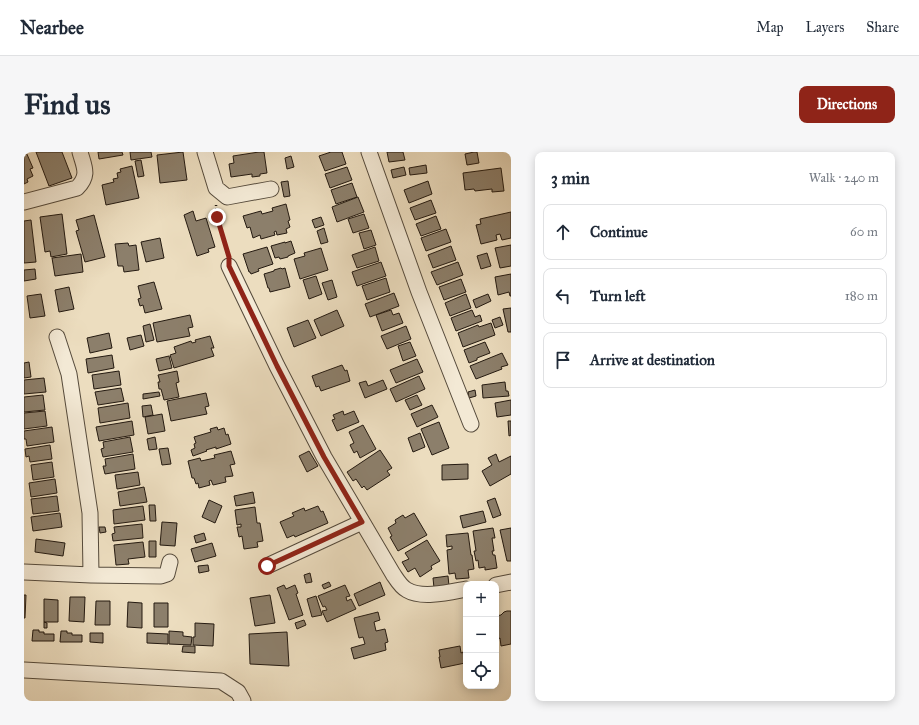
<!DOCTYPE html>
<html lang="en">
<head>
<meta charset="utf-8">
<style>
  body { margin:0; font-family:"IM FELL Great Primer",serif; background:#f6f6f7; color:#1f2937 }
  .controls { position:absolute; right:12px; bottom:12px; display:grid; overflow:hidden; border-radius:8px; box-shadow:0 2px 10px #0003 }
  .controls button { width:36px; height:36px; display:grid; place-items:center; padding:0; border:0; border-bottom:1px solid #e0e1e3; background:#fff; color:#1f2937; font:20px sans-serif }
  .stop { position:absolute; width:12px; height:12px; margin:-9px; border:3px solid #8f2418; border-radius:50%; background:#fff }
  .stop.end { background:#8f2418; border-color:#fff; box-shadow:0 1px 4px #0008 }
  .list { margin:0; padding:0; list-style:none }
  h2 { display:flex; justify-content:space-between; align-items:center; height:52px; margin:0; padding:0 16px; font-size:17px }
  h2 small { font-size:13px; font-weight:400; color:#747a83 }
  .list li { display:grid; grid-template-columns:26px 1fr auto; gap:12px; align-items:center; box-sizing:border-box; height:56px; margin:0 8px 8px; padding:0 8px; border:1px solid #e0e1e3; border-radius:8px }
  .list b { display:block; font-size:15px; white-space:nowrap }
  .list em { font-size:13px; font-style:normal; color:#747a83 }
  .icon { flex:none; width:22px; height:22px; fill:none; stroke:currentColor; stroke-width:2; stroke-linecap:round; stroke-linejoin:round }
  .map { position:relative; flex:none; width:487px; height:549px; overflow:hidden; border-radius:8px }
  header { display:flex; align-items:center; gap:24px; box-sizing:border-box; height:56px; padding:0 20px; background:#fff; border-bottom:1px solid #e0e1e3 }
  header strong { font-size:19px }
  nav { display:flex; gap:22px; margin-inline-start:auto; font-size:14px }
  .intro { display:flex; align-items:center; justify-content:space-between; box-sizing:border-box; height:96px; padding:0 24px }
  h1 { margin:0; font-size:28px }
  .button { padding:10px 18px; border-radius:8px; background:#8f2418; color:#fff; font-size:14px; font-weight:700 }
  main { display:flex; gap:24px; padding:0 24px }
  aside { flex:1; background:#fff; border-radius:8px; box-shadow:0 2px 10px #0003 }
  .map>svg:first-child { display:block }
  .building { fill:#8c7f6b; stroke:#241a11 }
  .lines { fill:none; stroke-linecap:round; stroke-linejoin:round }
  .minor-casing { stroke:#564b3c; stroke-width:17 }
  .path { stroke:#241a11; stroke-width:2.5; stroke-dasharray:1 2; stroke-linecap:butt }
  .minor { stroke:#f3e9d5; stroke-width:15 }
  .route { stroke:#8f2418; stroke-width:5 }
</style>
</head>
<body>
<header>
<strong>Nearbee</strong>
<nav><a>Map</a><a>Layers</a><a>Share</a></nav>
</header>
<div class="intro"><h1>Find us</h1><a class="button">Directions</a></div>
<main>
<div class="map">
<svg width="487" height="549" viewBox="0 0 487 549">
  <rect width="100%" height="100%" fill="#ecddbf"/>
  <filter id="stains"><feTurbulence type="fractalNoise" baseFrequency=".005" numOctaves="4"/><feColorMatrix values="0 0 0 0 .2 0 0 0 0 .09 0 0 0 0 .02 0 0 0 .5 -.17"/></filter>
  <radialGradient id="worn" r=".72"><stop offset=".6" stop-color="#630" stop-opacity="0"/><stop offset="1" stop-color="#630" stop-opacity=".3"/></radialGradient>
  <path class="building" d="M0 0H2L9 16 6 17 9 24 3 27 4 30 0 32Z
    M12 0H38L48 26 25 34Z
    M74 0H98L99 3 75 7Z
    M106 0H127L128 5 107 8Z
    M159 0 163 28 136 31 133 3Z
    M235 0H240L243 21 236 22V24L228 25V22L207 25 205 12 210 11 209 4Z
    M307 0H318L322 12 301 19 295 4Z
    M363 0H379L381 8 365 10Z
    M450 0H453L455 11 443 13 441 2Z
    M267 4 270 15 263 17 261 6Z
    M117 8 120 24 114 25 111 9Z
    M402 13 403 21 386 23 385 16Z
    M108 14 115 46 82 53 78 33 90 30 89 27 94 26 93 21 97 20 96 17Z
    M323 15 328 28 306 36 301 22Z
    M380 15 382 23 369 26 367 18Z
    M477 16 480 39 468 40V37L451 39 450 37 441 38 439 21Z
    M264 29 266 44 260 45 257 30Z
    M404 29 408 42 385 51 380 38Z
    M328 31 333 45 312 52 307 38Z
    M334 45 340 60 313 70 308 55Z
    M407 48 412 61 391 68 386 56Z
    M262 52 266 68 264 69 266 75 262 77 263 81 253 83 252 79 250 80 251 83 237 87 236 83 229 86 226 75 223 76 219 64 237 59 238 62 249 59 248 56Z
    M169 59 172 69 182 66 191 95 184 97 185 100 173 104 160 63Z
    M487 60V86L478 88 476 82 472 83 473 88 457 92 452 73 457 72 456 67Z
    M38 62 43 102 27 105 26 99 21 100 16 65Z
    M340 62 345 76 329 81 324 67Z
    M70 63 81 105 61 110 52 79 55 78 52 68Z
    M412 64 417 77 397 84 392 72Z
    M297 65 300 73 291 76 288 68Z
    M7 68 12 110 0 111V69Z
    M300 76 304 90 297 92 293 79Z
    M422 77 427 90 402 99 397 86Z
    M347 78 352 93 340 97 335 81Z
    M136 86 140 106 122 110 117 90Z
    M267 89 271 101 264 104V105L256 107 255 105 251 106 247 94 261 90V91Z
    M104 91 105 94 112 93 115 118 100 120 99 114H94L91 92Z
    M487 93V114L476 116 471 96Z
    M427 94 432 108 409 116 404 103Z
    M243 95 249 112 234 117 235 119 227 122 226 120H225L219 102Z
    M351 95 355 109 333 116 328 103Z
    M297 96 304 118 276 127 270 107 281 104 280 101Z
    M463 101 467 114 457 117 453 104Z
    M57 102 59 120 31 124 28 106Z
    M357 110 362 124 333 134 328 120Z
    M434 110 439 123 413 133 407 120Z
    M257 116 258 117 261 116 266 135 246 140 245 136H244L240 122 250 119V118Z
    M11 117 12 127 0 129V118Z
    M487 122V144H486L485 140 474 143 471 125Z
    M292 124 298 142 285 147 279 128Z
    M362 126 366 140 343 148 338 134Z
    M437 127 442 140 420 148 415 135Z
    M308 128 313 145 304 148 298 131Z
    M130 130 138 157 121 161 119 153 116 154 114 147 117 146 114 134Z
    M45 135 50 157 35 160 31 138Z
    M370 141 375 154 346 165 341 152Z
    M17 142 21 164 6 166 3 144Z
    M442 142 447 156 426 164 421 151Z
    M464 142 467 149 452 156 449 148Z
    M487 156V180H484L479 157Z
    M313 158 320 174 297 184 290 168Z
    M367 158 369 163 375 161 379 171 358 179 352 163Z
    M448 158 451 165 456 163 458 169 432 179 427 166Z
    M166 163 169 175 164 176 166 184 133 190 129 171Z
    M476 165 479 173 471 176 468 168Z
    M284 168 292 186 270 195 263 176Z
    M467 171 471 183 439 195 434 181 454 173 455 175Z
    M126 172 130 188 122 190 119 174Z
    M382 174 387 187 363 197 357 184Z
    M85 181 88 196 66 201 63 186Z
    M117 183 120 194 106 198 103 186Z
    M186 184 190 196H187L190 204 150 216 146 203 152 201 150 195 167 189 168 191 172 190 171 188Z
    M386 190 392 204 379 209 374 194Z
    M461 190 466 201 453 206V208L445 211 440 198Z
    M478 201 484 213 477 215 478 217 452 227 446 214Z
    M88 203 90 216 64 221 62 207Z
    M145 204 148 216 135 219 132 207Z
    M393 207 399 220 372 231 366 218Z
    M5 210 7 225 0 226V211Z
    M318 213 321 219 323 218 326 229 297 239 295 234 292 235 288 224Z
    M95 219 97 233 70 237 68 223Z
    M153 219 155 230 152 231 155 245 140 248 137 237H135L134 230H136L134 223Z
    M395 224 401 237 372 250 366 237Z
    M20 226 22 240 0 242V228Z
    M359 228 363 237 341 246 335 231 342 229 344 234Z
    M481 230 482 239H484L485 244 459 246 458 233Z
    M97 236 100 249 74 253 71 240Z
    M451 238 452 244 445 246 444 240Z
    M135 240 136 244 119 247V242Z
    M182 241 185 254 181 255 183 262 147 269 143 249Z
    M19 243 21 258 0 260V245Z
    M393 243 398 253 386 258 381 248Z
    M487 248V263L473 265 471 251Z
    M104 251 106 266 76 271 74 256Z
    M127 253 129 263 119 265 118 254Z
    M408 253 414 265 393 275 387 262Z
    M21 259 23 274 0 277V261Z
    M319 259 320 263 330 259 335 270 313 279 308 268 311 267 309 263Z
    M138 262 141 279 124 282 121 265Z
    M108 269 110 283 75 289 72 275Z
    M484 269H487V283L485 284Z
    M415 270 425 296 408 303 397 277Z
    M339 273 352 297 336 306 333 299 330 301 326 293 330 291 325 280Z
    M28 275 30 290 3 294 2 287H0V279Z
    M193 275 194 278 200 276 202 283 204 282 207 292 192 297V295L182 298 183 299 169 304 167 298 171 296 170 292 172 291 170 285 187 280 186 277Z
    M396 281 401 295 389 300 384 286Z
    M106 285 109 300 79 305 77 297 80 296 79 290Z
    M131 285 133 297 125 298 123 287Z
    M26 293 28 307 6 310 5 304 2 305 1 297Z
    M144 296 147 312 138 313 135 297Z
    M356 298 368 316 363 319 366 323 343 338 340 334 338 336 332 327 329 329 323 320Z
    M207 299 211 312 206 313 209 324 201 325 202 330 189 333 187 328 185 329 186 333 175 336 174 331 172 332 170 326H168L164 309 176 306 177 309 191 306 190 303Z
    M285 299 294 314 283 320 275 304Z
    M109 302 111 317 81 322 79 314H82L81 307Z
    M472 302 475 310 487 304V322L466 334 458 319 468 313 464 306Z
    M28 310 30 325 9 328 7 313Z
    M444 312V327L418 328V313Z
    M114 320 116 333 93 337 91 323Z
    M31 327 33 341 7 345 5 331Z
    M120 335 123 350 96 354 94 340Z
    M229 340 231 351 212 354 210 344Z
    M33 344 35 359 9 362 7 347Z
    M471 346 477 363 469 366 463 349Z
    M185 348 198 354 191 371 178 365Z
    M125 353H131L132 369H126Z
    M119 354 121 368 90 372 89 358Z
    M294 354 297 360 299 359 304 371 271 385 270 383 263 386 256 370 270 364 268 361 280 356 281 359Z
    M231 355 233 371H236L239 389 233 390 234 395 220 397 218 384 215 385 213 375H217V372L213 373 211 358Z
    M459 359 462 370 439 376 436 364Z
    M36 361 38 375 9 379 7 365Z
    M390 361 403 383 374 399 366 385 368 384 364 376 372 371 371 368 379 363 381 366Z
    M138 370 153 371 151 394 136 393Z
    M118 372 119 386 89 389 88 382 91 381 90 375Z
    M75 375H81L82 380 76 381Z
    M469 376 471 386H468L470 399H468L469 403H471L473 416 461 418V415L455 416 454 408 452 409 450 399H452L449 379Z
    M487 376V409H483L476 378Z
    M180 381 182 388 172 391 170 384Z
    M444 381 447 403H448L450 417 444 418 445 426 432 427 431 421 425 422 423 398 428 397V394L423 395 422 383Z
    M12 387 41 391 39 404 11 400Z
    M403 388 416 409 407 414 408 417 396 425 391 416 384 420 378 410 385 407 381 401Z
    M125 389H132V405H125Z
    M119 390 121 405 104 407 105 412 92 413 90 393Z
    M188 391 192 404 171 410 167 397Z
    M184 413 185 419 175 421 174 414Z
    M286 421 288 430 282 431 280 423Z
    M424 424 425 434 410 436 409 426Z
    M305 430 307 434 300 437 298 433Z
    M356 430 361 443 335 454 330 442Z
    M260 433 262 437 271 433 274 441 272 442 279 463 265 468 253 436Z
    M321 433 326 444 322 445 323 449 327 447 332 457 303 470 298 459 303 458 301 454 299 455 294 444Z
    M0 443H2L1 466H0Z
    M246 443 251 471 231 474 226 446Z
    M292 444 298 463 288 465 283 447Z
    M46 445H61L60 470 45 469Z
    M20 447 34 448V470H20Z
    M72 449H86V473H71Z
    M104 450 118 451V476L103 475Z
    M130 451H144V475H130Z
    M483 459H487V492L477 494 476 486 474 487 472 477 474 476 472 464 477 463 480 460Z
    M354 460 356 468 350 470 352 479 361 477 364 490 361 491 362 498 330 507 327 496 341 492 339 485 335 486 330 466Z
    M280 468 282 473 273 477 271 471Z
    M20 470 23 471V476H20Z
    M171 471 190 472 189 494 169 493V485H171Z
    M9 478H15V480H20V482H30V489H8Z
    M37 479H43V481H48V483H58V490H36Z
    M145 479 159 480V484L168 485 167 493 145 492Z
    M263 480 265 514 226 512 225 482Z
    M66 481H79V491L66 490Z
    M123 481 144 482V492L123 491Z
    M159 494H171V501L158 500Z
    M436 494 437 501 439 500 441 511 417 516 415 505H416L415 498Z"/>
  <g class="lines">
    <g class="minor-casing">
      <path id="minor" d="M181 0 192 36 203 45 247 37
        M345 0 395 140 447 272
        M0 50 53 36C66 23 60 15 56 0
        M205 114 253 214 300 305 369 422C373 428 377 435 383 438 398 447 426 440 442 437
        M33 185 45 222 66 361 67 423
        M243 414 338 370
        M0 420 67 423 137 424 143 422 146 410
        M472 433 487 430
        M0 518 197 529 214 540 219 549"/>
    </g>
    <path class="path" d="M192 53 193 65 204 102"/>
    <use href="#minor" class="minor"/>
  </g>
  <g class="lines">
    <path class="route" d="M193 65 205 105V114L253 214 300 305 338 370 243 414"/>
  </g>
  <rect width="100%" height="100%" filter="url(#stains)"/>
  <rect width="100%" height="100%" fill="url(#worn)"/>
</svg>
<div class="controls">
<button>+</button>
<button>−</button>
<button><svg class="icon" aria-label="locate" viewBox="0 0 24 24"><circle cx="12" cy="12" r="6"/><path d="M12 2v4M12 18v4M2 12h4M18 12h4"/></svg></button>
</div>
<div class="stop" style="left:243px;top:414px"></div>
<div class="stop end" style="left:193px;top:65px"></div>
</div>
<aside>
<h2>3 min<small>Walk · 240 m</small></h2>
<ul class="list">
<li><svg class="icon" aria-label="ahead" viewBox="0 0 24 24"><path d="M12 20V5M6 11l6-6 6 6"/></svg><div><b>Continue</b></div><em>60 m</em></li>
<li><svg class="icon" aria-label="left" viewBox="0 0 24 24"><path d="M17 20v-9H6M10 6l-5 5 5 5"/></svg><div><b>Turn left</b></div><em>180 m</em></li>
<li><svg class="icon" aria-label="arrive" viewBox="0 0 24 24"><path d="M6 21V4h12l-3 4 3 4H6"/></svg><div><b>Arrive at destination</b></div></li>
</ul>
</aside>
</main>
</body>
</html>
